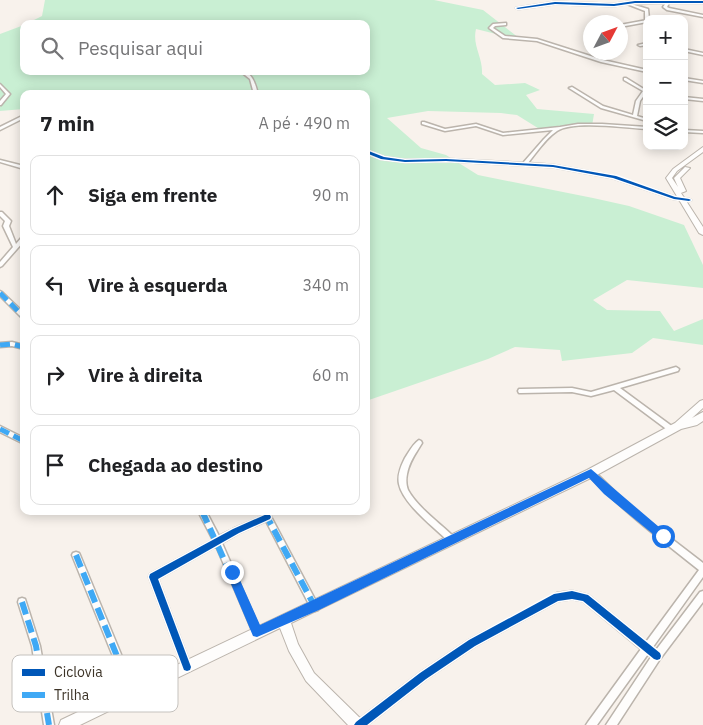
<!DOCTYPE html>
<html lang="pt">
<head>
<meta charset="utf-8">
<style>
  body { margin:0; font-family:"IBM Plex Sans",sans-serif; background:#f2f2f2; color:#202124 }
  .controls { position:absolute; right:15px; top:15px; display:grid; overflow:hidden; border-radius:10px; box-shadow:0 2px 12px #0003 }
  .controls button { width:45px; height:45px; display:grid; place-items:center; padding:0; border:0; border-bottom:1px solid #e0e0e0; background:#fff; color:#202124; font:25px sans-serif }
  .compass { position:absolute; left:583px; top:15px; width:45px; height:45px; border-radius:50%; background:#fff; box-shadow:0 2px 12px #0003; rotate:49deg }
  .stop { position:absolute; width:15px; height:15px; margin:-11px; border:4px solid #1a73e8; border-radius:50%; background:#fff }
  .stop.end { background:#1a73e8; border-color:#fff; box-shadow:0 1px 5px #0008 }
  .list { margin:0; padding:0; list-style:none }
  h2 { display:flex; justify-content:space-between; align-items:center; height:65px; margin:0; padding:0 20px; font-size:21px }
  h2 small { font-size:16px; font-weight:400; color:#757577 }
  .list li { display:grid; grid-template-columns:32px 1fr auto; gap:15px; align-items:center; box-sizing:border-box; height:80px; margin:0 10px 10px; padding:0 10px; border:1px solid #e0e0e0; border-radius:10px }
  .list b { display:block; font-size:19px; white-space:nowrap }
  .list em { font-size:16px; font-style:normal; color:#757577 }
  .icon { flex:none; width:28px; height:28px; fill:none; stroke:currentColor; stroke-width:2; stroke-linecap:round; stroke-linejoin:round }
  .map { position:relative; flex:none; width:703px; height:725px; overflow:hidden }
  .search { position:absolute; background:#fff; box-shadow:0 2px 12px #0003; left:20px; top:20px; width:350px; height:55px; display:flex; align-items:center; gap:12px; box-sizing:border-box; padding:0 18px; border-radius:10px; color:#757577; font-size:19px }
  .panel { position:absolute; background:#fff; box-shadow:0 2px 12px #0003; left:20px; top:90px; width:350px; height:425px; border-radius:10px }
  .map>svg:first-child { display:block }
  .green { fill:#c9efd3 }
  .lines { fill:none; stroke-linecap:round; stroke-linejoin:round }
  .street-casing { stroke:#bbb4ac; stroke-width:3 }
  .secondary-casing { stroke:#bbb4ac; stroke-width:2 }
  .street { fill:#fefdfc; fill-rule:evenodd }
  .secondary { fill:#fefdfc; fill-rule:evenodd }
  .quiet-far1 { stroke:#3fa9f5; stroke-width:5; stroke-dasharray:10 5; stroke-linecap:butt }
  .quiet { stroke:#3fa9f5; stroke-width:6; stroke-dasharray:13 6; stroke-linecap:butt }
  .cycleway-casing { stroke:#fff; stroke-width:3 }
  .cycleway { fill:#0057b8; fill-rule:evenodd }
  .route { fill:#1a73e8 }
  .key { fill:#fff; stroke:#c5c2be; stroke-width:1 }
  .key-label { font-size:14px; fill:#3d3428 }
</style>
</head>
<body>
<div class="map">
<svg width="703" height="725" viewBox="0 0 703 725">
  <rect width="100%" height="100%" fill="#f8f2ec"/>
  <path class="green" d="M45 0H434L483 10 519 38H512L476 29C472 46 483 57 482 74L495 85 525 83 540 90 526 95 537 109 594 114 592 126 541 130 517 115 501 113 428 111 387 118 421 148 446 155 478 175 593 198 629 206 684 225 703 265V288L627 280 593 300 607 310 660 311 674 331 703 319V345L653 338 632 353 562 361 560 350 515 347 488 359 366 401V94H24V109L0 111V34L24 25V71H366V24H26L42 16Z"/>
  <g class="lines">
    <g class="street-casing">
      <path id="street" d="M635 1H703V3H669L667 7 669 8 703 15V17L667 10 663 7 666 3 631 4 648 9 649 19H647V20L645 19V11L627 4 614 6 555 4 518 9 516 8 555 2 614 4Z
        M647 20V22L620 27V25Z
        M506 23V25L495 26 493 28 505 36 537 39 603 60 647 70V72L601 62 537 41 503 38 489 28 493 24Z
        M647 43V45L640 46 638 45Z
        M684 49 703 53V55L684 51Z
        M240 71C253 72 255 84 258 94H254L250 79Z
        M624 78H626L647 91 640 101 637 116 647 119V121L601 108 569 88 572 87 603 106 633 115 636 101 643 91 624 80Z
        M684 78 703 81V83L684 80Z
        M0 84 10 94 1 105H0V101L6 94 0 87Z
        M684 97 703 99V101L684 99Z
        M24 115V118L0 130V127Z
        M422 122H424L445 129 476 124 503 133 560 127 578 124H602L647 127V129C625 128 574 120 557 131 545 139 537 152 528 163L553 165 614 176 675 197 689 199 691 200 689 201 674 199 613 178 553 167 446 161 405 162 381 159 366 153V150L384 157 405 160 446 159 523 163 544 139 553 130 503 135 476 126 445 131 422 124Z
        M684 130 703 131V133L684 132Z
        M0 160 24 166V169L0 162Z
        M0 212H2L11 221 9 226 16 244 22 237H24V241L2 266 0 267V262L13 247 3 226 5 221 0 216Z
        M0 291 2 292 24 313V319L22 318 0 296Z
        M12 342 24 345V349L12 346 0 347V343Z
        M676 367 679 369 678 371 620 388 673 427 674 429 673 431H669L614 390 591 396 572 392 521 393H519L518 391 519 389H521L572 388 591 392Z
        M0 426 24 438V444L0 432Z
        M419 440 421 441 422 443C416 453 409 462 407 474 406 479 406 485 408 490 417 507 441 524 455 538L456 540 455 542 452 543 449 542C435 528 403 504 399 484 397 475 401 466 405 458 409 452 413 444 419 440Z
        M591 470 594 471 633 509 703 563V577L653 647 656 650 700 592 703 591V602L660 659 617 725H606L651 657 648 654 597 725H586L588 722 641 649 583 601 572 599 558 601 475 646 426 679 367 725H354L356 722 420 673 469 640 557 593 572 591 588 595 646 642 699 570C661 540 622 510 588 475L587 473 588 471Z
        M198 511H206L219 536 233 529 263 516 260 511H268L319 607 318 610 315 611 312 610 266 521 239 533 222 543 261 632 260 635 257 636 254 635 216 546 158 579 191 667 190 670 187 671 184 670 183 667 149 577 150 574 213 540Z
        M76 552 79 553 80 555 137 693 135 696 132 698 129 696 72 555 73 553Z
        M22 598 25 599 26 602 40 646 54 725H44L32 646 18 602 19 599Z"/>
    </g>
    <g class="secondary-casing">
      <path id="secondary" d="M703 147V152L677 171 672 178 678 187 674 178 685 167 690 168 680 178 686 191 681 193 703 227V235L699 233 666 178 673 169Z
        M703 400V408L692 418 703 412V421L697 425 681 429 595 476 291 623 298 644 314 673 362 720 364 725H348L306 681 289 651 280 628 80 725H59L61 720 587 470 675 423 700 401Z"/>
    </g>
    <use href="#street" class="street"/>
    <use href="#secondary" class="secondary"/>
    <path class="quiet-far1" d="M0 293 24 317
      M0 345 12 344 24 347
      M0 429 24 441"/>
    <path class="quiet" d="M202 511 257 632
      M265 513 315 607
      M76 555 132 693
      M22 602 36 646 49 725"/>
    <g class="cycleway-casing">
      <path id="cycleway" d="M635 1H703V3H635L614 6 555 4 518 9 516 8 555 2 614 4Z
        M366 150 384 157 405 160 446 159 553 165 616 176 675 197 689 199 691 200 689 201 674 199 613 178 553 167 446 161 405 162 381 159 366 153Z
        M267 514 270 515 271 517 270 519 239 533 158 579 191 667 190 670 187 671 184 670 149 577 150 574 233 529Z
        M572 591 588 595 660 653 661 656 660 659 657 660 654 659 583 601 572 599 558 601 475 646 426 679 367 725H354L356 722 420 673 469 640 554 594Z"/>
    </g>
    <use href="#cycleway" class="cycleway"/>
  </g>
  <path class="route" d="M591 469 666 533V539H659L604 494 589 478 319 610 257 637 253 636 226 572 232 567 235 569 260 625Z"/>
  <rect x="12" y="655" width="166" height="57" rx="8" class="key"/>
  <rect x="22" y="669" width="23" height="7" fill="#0057b8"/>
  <rect x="22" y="692" width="23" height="6" fill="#3fa9f5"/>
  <g class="key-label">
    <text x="54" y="677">Ciclovia</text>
    <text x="54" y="700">Trilha</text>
  </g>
</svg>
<div class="controls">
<button>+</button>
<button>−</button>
<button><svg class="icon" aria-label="layers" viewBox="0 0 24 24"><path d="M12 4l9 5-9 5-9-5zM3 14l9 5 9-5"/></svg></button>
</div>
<svg class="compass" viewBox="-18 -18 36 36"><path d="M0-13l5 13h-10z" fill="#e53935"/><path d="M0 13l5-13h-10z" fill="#757577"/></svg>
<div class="stop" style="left:663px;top:536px"></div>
<div class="stop end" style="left:232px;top:572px"></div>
<div class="search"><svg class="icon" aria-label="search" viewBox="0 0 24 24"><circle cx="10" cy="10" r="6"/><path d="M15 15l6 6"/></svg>Pesquisar aqui</div>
<section class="panel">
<h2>7 min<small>A pé · 490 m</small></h2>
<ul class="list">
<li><svg class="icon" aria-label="ahead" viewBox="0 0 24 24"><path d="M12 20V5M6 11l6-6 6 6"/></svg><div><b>Siga em frente</b></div><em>90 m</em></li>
<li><svg class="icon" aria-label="left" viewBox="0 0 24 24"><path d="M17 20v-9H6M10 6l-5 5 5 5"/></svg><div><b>Vire à esquerda</b></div><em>340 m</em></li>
<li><svg class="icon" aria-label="right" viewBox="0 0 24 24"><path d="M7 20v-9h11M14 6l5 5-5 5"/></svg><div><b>Vire à direita</b></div><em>60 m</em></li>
<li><svg class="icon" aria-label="arrive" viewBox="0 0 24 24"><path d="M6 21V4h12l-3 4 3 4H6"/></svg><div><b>Chegada ao destino</b></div></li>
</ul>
</section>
</div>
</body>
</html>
